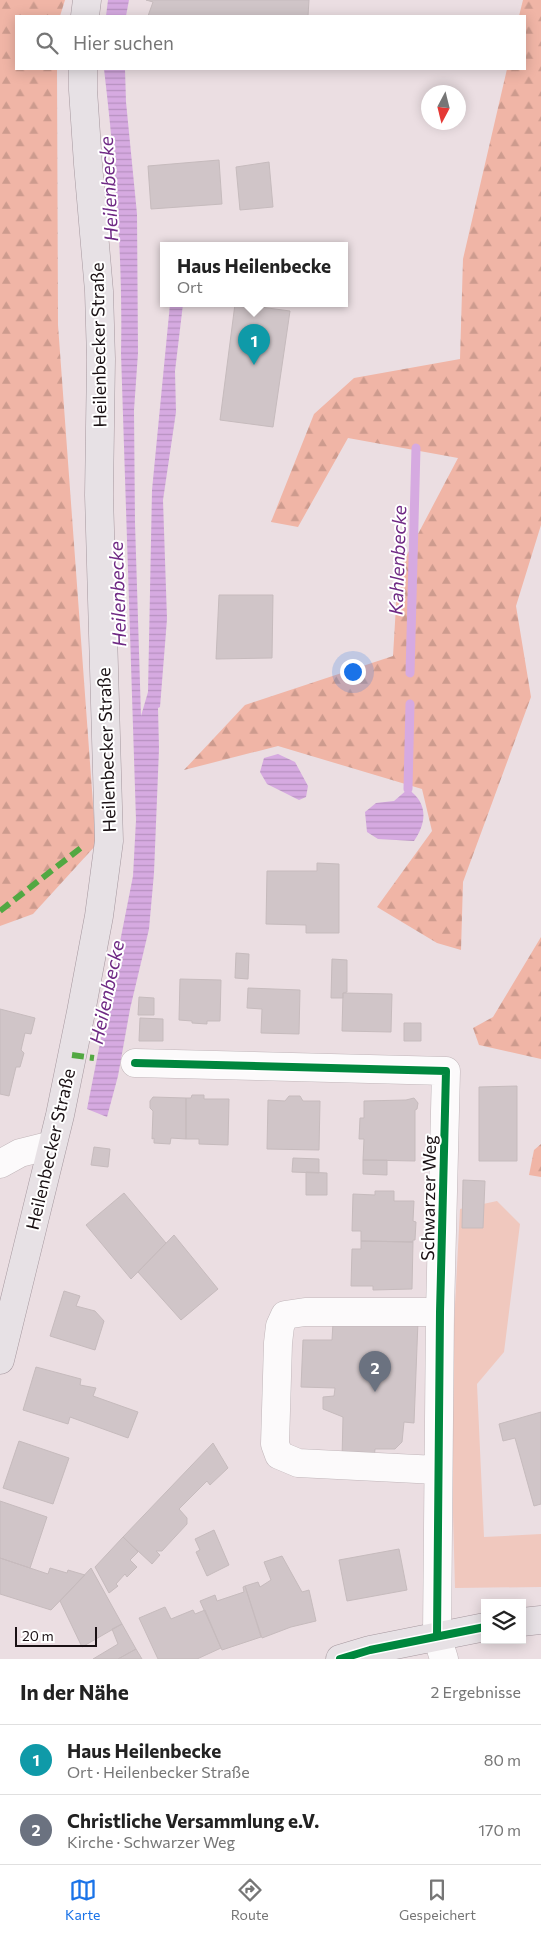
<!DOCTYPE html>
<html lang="de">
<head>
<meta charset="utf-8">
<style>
  body { margin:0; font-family:Commissioner,sans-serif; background:#f2f2f2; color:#222 }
  .controls { position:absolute; right:15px; bottom:15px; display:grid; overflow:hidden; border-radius:0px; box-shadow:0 2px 12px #0003 }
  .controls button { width:45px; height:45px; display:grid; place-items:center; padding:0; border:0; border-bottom:1px solid #e0e0e0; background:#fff; color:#222; font:25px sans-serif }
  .compass { position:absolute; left:421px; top:85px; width:45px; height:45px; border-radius:50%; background:#fff; box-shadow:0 2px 12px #0003; rotate:187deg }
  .scale { position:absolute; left:15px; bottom:12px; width:82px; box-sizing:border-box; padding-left:5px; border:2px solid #1a1114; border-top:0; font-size:14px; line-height:18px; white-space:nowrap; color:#1a1114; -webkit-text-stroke:4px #fff; paint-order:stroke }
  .you { position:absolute; left:352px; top:671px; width:18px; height:18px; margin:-12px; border:4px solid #fff; border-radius:50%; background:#1a73e8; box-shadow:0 0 0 8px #1a73e833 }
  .badge { display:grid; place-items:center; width:32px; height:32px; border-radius:50%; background:#1a73e8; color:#fff; font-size:16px; font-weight:700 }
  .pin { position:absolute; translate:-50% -41px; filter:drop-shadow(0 1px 2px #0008) }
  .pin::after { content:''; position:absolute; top:26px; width:18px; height:15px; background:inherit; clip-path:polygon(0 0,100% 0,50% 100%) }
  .popup { position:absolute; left:160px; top:242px; width:188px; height:65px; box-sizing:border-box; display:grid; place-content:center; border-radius:0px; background:#fff; filter:drop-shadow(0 1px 4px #0005); font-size:16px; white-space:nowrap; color:#767676 }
  .popup b { font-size:19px; color:#222 }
  .popup::after { content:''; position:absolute; left:50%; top:100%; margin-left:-10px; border:10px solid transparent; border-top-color:#fff }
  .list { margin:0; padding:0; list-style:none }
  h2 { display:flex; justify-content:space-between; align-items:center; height:65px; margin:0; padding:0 20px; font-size:21px }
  h2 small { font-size:16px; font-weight:400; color:#767676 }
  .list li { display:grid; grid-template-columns:32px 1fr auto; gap:15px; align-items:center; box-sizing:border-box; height:70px; padding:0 20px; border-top:1px solid #e0e0e0 }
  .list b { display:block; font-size:19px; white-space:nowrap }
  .list p { margin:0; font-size:16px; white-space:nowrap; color:#767676 }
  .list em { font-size:16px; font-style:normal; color:#767676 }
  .icon { flex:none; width:28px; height:28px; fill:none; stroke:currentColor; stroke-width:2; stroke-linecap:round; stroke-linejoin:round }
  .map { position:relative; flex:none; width:541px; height:1659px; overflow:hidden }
  .search { position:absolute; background:#fff; box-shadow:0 2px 12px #0003; left:15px; right:15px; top:15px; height:55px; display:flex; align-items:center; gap:12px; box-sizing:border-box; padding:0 18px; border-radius:0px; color:#767676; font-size:19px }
  .sheet { height:205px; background:#fff }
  nav { display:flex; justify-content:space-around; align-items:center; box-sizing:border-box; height:70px; border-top:1px solid #e0e0e0; background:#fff; font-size:14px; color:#767676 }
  nav a { display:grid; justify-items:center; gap:2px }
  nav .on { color:#1a73e8 }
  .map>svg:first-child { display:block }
  .grass { fill:#f0c8be }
  .forest { fill:url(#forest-firs) }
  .water { fill:url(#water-rules) }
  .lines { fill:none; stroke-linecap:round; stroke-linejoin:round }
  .stream { stroke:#d6aae1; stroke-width:9 }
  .building { fill:#d0c5c8; stroke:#c6bbbd }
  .minor-casing { stroke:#c1b6ba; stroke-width:29 }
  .major-casing { stroke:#a6989f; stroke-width:29 }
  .minor { stroke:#fcfafb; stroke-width:28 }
  .major { stroke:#e7e1e5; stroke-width:28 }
  .quiet { stroke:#52a842; stroke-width:6; stroke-dasharray:12 6; stroke-linecap:butt }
  .cycleway-casing { stroke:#fff; stroke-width:11 }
  .cycleway { stroke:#00873e; stroke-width:8 }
  .labels { text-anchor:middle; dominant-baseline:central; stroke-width:4; stroke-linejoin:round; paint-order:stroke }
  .street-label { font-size:18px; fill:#1a1114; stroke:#fff }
  .water-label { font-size:19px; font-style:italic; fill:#6f2984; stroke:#fff }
</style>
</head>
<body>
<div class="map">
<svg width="541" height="1659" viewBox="0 0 541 1659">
  <defs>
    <pattern id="forest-firs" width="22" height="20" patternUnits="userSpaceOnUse" patternTransform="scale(1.25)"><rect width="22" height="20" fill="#f0b5a6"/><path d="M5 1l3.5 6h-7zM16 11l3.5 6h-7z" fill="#cd9b8e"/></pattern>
    <pattern id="water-rules" width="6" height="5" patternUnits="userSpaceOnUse" patternTransform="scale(1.25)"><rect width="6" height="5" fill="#d6aae1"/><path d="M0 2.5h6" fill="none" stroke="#b791c0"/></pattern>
  </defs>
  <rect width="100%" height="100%" fill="#ebdee2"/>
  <path class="grass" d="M497 1201 520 1224 504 1352 477 1384 484 1537 541 1534V1587L455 1588 450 1401 460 1209Z"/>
  <path class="forest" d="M0 0H65L60 16H16V69H57L58 325 96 845 33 914 0 926Z
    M523 0H541V525L516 606 531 697 463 882 461 950 437 943 377 907 432 831 422 789 278 746 184 770 245 705 393 656 398 572 458 458 348 438 298 527 271 522 314 414 354 378 460 359 463 259 507 69H525V16H519Z
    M541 937V1059L479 1045 473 1028 493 1017Z
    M541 1144V1177L529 1175 534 1150Z"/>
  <path class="water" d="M108 0H129L126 16H106Z
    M104 69H125L126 102 137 214 138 353 134 410 135 523 141 716 148 692 152 490 170 304H183L175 371 176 412 163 500 167 619 160 707 158 708 159 749 154 873 149 929 130 1009 118 1076 107 1117 87 1109 133 876 136 820 121 353C123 257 115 163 104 69Z
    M278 754 295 762 308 786 306 797 299 800 267 784 260 772 264 758Z
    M408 789C428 803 427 822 414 841L378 839 367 832 365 812 376 803 394 801Z"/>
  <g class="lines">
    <path class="stream" d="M410 673 416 448
      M408 789 410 704"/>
  </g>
  <path class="building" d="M146 0H309L308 16H148L153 2Z
    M219 160 222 204 151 209 148 166Z
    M269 162 273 207 240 210 236 167Z
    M235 304H253V306L290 311 273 427 220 420Z
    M219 595H273L272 658 216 659Z
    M317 863 339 864V933H306V925L266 924 267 871H317Z
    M236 953 249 954 248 979 235 978Z
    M332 959 347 960V992L343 993V998H331Z
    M180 979 221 980 220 1021H207V1024L192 1023V1021L179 1020Z
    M248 988 300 990 299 1034 261 1033 262 1009 247 1008Z
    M343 993 392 994 391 1032 342 1031Z
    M139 997 154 998V1015H138Z
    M0 1009 35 1018 31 1034 25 1033 21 1050 24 1053 20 1067H16L9 1096 0 1094Z
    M140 1018 163 1019V1041H139Z
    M404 1023H421V1041H404Z
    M517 1086V1161H479V1087Z
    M192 1095H204V1099H229L228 1145 199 1144V1139H186V1098H191Z
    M289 1096H300L303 1101H320L319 1150 267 1149 268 1100 285 1101Z
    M153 1097 186 1098V1139L171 1138 170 1144 154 1143V1138L152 1139 153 1111 150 1108V1101Z
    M414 1098 418 1103 417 1109 415 1110V1161L363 1160 364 1139H359L360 1118H364V1101L406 1100Z
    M94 1147 110 1149 108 1167 91 1165Z
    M293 1158 319 1159V1173L292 1172Z
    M363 1160H387V1175L363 1174Z
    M306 1172 327 1173V1195H306Z
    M463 1180 485 1181 483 1228H462Z
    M375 1191H394V1201H414L413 1221 416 1222 415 1240H413V1242L361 1241V1231H352L353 1194 375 1195Z
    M124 1193 166 1243 131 1279 86 1225Z
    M174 1235 218 1289 181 1320 138 1272Z
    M361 1241 413 1242 412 1289 373 1290V1286H351L352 1249H361Z
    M64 1291 80 1296 76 1306 95 1311 104 1321 95 1350 50 1336Z
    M418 1321 414 1423 404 1422 402 1442 395 1449H375L374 1459H342L343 1417 323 1409V1397L334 1396 335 1388 301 1387 303 1340H332L333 1323Z
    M36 1367 81 1379 80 1385 96 1388 93 1396 138 1412 128 1438 70 1417 68 1424 23 1410Z
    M541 1412V1504L534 1506 515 1438 503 1441 499 1424Z
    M19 1441 69 1458 53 1504 3 1488Z
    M213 1443 228 1468 210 1485 207 1481 179 1509 187 1518V1524L162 1551H156L160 1555 152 1564 123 1537Z
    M0 1501 47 1517 30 1568 0 1558Z
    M214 1530 229 1565 207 1576 196 1552 200 1550 195 1539Z
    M123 1537 138 1552 130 1560 137 1567 127 1577 125 1574 116 1584 118 1586 109 1593 95 1567Z
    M399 1549 407 1590 347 1601 339 1560Z
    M282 1556 302 1592 309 1590 316 1621 291 1627 262 1638 245 1586 258 1582 260 1587 271 1580 264 1562Z
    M0 1558 48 1574 50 1568 67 1573 68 1570 85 1575 51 1610 0 1594Z
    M91 1568 122 1624 82 1647 60 1601Z
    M245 1586 261 1637 222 1650 200 1601 215 1595 217 1601 244 1592 243 1587Z
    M165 1607 171 1619 193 1610 195 1614 205 1610 221 1648 197 1659H158L139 1618Z
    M122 1624 136 1649 118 1659H93L118 1644 112 1629Z
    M136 1649 142 1659H118Z"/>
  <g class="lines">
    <g class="minor-casing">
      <path id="minor" d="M135 1063 446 1071 440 1312 437 1636 444 1659
        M0 1164 20 1153 52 1145
        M437 1470 298 1463 279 1455 275 1444 278 1343 280 1326 285 1315 305 1312H440"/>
    </g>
    <g class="major-casing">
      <path id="major" d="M85 16 87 0
        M0 1360 60 1115 81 1012 99 916 109 841 99 495 101 359 99 291 88 164 83 90V69
        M522 1622 541 1620
        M340 1659 370 1650 485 1627"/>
    </g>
    <use href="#minor" class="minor"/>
    <use href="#major" class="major"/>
    <path class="quiet" d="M0 911 82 847
      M72 1055 94 1058"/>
    <g class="cycleway-casing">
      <path id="cycleway" d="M135 1063 446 1071 440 1312 437 1636
        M340 1659 370 1650 485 1627"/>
    </g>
    <use href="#cycleway" class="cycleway"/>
  </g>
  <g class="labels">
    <g class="street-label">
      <text transform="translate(98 345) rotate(-91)">Heilenbecker Straße</text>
      <text transform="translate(106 750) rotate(-92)">Heilenbecker Straße</text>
      <text transform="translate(50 1149) rotate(-77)">Heilenbecker Straße</text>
      <text transform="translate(428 1198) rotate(-89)">Schwarzer Weg</text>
    </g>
    <g class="water-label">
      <text transform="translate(108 189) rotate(-93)">Heilenbecke</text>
      <text transform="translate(397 560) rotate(-88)">Kahlenbecke</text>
      <text transform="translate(117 594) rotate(-92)">Heilenbecke</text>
      <text transform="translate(106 992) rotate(-78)">Heilenbecke</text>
    </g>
  </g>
</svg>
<div class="controls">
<button><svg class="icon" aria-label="layers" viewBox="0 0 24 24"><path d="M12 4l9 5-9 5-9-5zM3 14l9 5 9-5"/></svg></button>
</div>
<svg class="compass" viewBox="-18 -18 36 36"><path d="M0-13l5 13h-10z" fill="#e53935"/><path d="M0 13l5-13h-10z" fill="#767676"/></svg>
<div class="scale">20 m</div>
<div class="you"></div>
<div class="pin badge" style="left:254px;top:365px;background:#0f9aa8">1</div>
<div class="popup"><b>Haus Heilenbecke</b>Ort</div>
<div class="pin badge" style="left:375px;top:1392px;background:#6b7280">2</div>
<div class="search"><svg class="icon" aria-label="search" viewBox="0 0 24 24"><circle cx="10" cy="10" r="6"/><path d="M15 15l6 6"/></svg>Hier suchen</div>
</div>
<section class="sheet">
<h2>In der Nähe<small>2 Ergebnisse</small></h2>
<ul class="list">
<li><span class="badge" style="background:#0f9aa8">1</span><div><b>Haus Heilenbecke</b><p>Ort · Heilenbecker Straße</p></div><em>80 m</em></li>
<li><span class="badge" style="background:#6b7280">2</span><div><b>Christliche Versammlung e.V.</b><p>Kirche · Schwarzer Weg</p></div><em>170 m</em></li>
</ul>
</section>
<nav>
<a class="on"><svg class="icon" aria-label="map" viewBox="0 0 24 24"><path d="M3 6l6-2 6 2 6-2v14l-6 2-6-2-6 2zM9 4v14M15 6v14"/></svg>Karte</a>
<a><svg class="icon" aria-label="directions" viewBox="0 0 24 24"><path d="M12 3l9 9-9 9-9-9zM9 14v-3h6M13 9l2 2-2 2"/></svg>Route</a>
<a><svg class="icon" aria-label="saved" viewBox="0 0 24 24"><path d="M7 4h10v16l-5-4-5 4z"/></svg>Gespeichert</a>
</nav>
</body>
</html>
